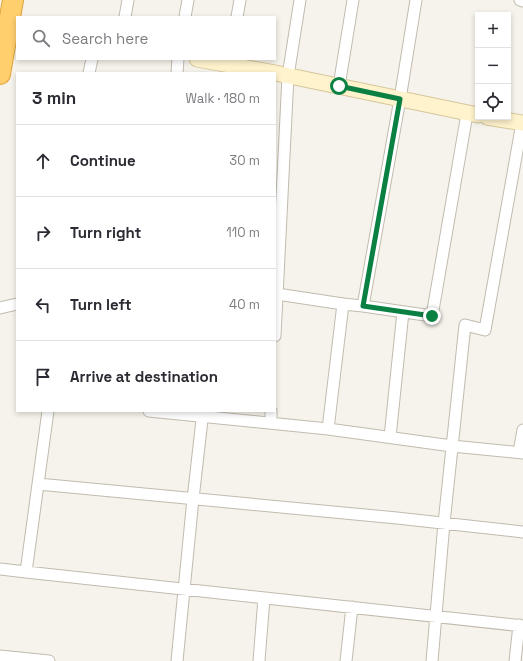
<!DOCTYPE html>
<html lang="en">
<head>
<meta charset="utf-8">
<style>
  body { margin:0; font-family:"Space Grotesk",sans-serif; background:#f7f7f7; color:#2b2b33 }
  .controls { position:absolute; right:12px; top:12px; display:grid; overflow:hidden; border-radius:0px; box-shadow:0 2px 6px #0003 }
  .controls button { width:36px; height:36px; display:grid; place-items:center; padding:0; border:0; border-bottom:1px solid #e1e1e2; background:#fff; color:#2b2b33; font:20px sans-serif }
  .stop { position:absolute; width:12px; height:12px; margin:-9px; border:3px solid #0b8043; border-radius:50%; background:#fff }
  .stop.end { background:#0b8043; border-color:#fff; box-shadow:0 1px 4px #0008 }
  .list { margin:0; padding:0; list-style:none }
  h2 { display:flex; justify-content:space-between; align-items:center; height:52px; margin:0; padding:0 16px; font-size:17px }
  h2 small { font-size:13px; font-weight:400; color:#7c7c81 }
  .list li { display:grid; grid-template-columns:26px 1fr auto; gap:12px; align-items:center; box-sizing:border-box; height:72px; padding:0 16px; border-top:1px solid #e1e1e2 }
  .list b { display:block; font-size:15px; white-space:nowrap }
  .list em { font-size:13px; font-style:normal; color:#7c7c81 }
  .icon { flex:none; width:22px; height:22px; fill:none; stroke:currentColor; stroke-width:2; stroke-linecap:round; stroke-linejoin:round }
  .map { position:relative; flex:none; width:523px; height:661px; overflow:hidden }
  .search { position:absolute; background:#fff; box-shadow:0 2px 6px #0003; left:16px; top:16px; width:260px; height:44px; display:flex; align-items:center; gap:10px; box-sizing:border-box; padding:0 14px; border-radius:0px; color:#7c7c81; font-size:15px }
  .panel { position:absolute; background:#fff; box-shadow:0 2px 6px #0003; left:16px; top:72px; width:260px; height:340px; border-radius:0px }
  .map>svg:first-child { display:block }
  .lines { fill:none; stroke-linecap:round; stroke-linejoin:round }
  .street-casing { stroke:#c2bbae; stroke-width:13 }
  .secondary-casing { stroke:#d6c79b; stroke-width:17 }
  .highway-casing { stroke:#e0a43c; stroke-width:22 }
  .street { stroke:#fff; stroke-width:11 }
  .secondary { stroke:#fff3cd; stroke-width:15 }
  .highway { stroke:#ffcf6e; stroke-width:20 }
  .route { stroke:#0b8043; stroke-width:5 }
</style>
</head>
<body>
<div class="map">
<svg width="523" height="661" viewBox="0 0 523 661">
  <rect width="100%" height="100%" fill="#f6f3ec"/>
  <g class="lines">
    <g class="street-casing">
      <path id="street" d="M520 0 523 1
        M125 17 128 0
        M185 17 188 0
        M237 17 240 0
        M89 73 92 59
        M177 73 178 59
        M339 86 353 0
        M277 294 343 304
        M363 306 432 316 467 114
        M0 308 17 304
        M275 336 288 76 300 0
        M149 411 328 429 343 304 363 306 400 99 416 0
        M271 423V411
        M328 429 452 446 523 453
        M390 437 403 312
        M519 452 523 430
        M38 484 397 518 523 532
        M0 569 26 572 48 411
        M26 572 523 626
        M0 656 49 661
        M177 661 193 499 203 411
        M259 661 264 598
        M346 661 352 607
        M432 661 444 523 465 325 485 330 522 123
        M515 661 519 625"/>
    </g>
    <g class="secondary-casing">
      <path id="secondary" d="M197 59 275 73
        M275 73 478 115
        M487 117 523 123"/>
    </g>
    <g class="highway-casing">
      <path id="highway" d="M0 74 13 0"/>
    </g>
    <use href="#street" class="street"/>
    <use href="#secondary" class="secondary"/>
    <use href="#highway" class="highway"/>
  </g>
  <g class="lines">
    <path class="route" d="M339 86 400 99 363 306 432 316"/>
  </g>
</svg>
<div class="controls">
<button>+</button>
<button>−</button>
<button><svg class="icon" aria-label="locate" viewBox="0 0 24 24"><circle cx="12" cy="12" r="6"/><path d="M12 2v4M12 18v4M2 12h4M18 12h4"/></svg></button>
</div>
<div class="stop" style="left:339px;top:86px"></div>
<div class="stop end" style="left:432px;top:316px"></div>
<div class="search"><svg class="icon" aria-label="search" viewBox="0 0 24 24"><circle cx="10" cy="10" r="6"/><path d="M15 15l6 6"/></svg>Search here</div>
<section class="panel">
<h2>3 min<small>Walk · 180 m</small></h2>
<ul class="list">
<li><svg class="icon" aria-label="ahead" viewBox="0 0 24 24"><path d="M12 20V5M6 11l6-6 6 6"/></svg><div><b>Continue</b></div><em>30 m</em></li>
<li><svg class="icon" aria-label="right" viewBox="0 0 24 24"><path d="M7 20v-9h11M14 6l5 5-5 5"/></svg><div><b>Turn right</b></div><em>110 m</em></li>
<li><svg class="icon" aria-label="left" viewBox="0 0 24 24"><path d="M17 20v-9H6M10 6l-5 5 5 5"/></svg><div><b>Turn left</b></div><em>40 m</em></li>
<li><svg class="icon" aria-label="arrive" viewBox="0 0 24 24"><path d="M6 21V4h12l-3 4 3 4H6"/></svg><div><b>Arrive at destination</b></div></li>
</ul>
</section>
</div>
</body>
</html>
